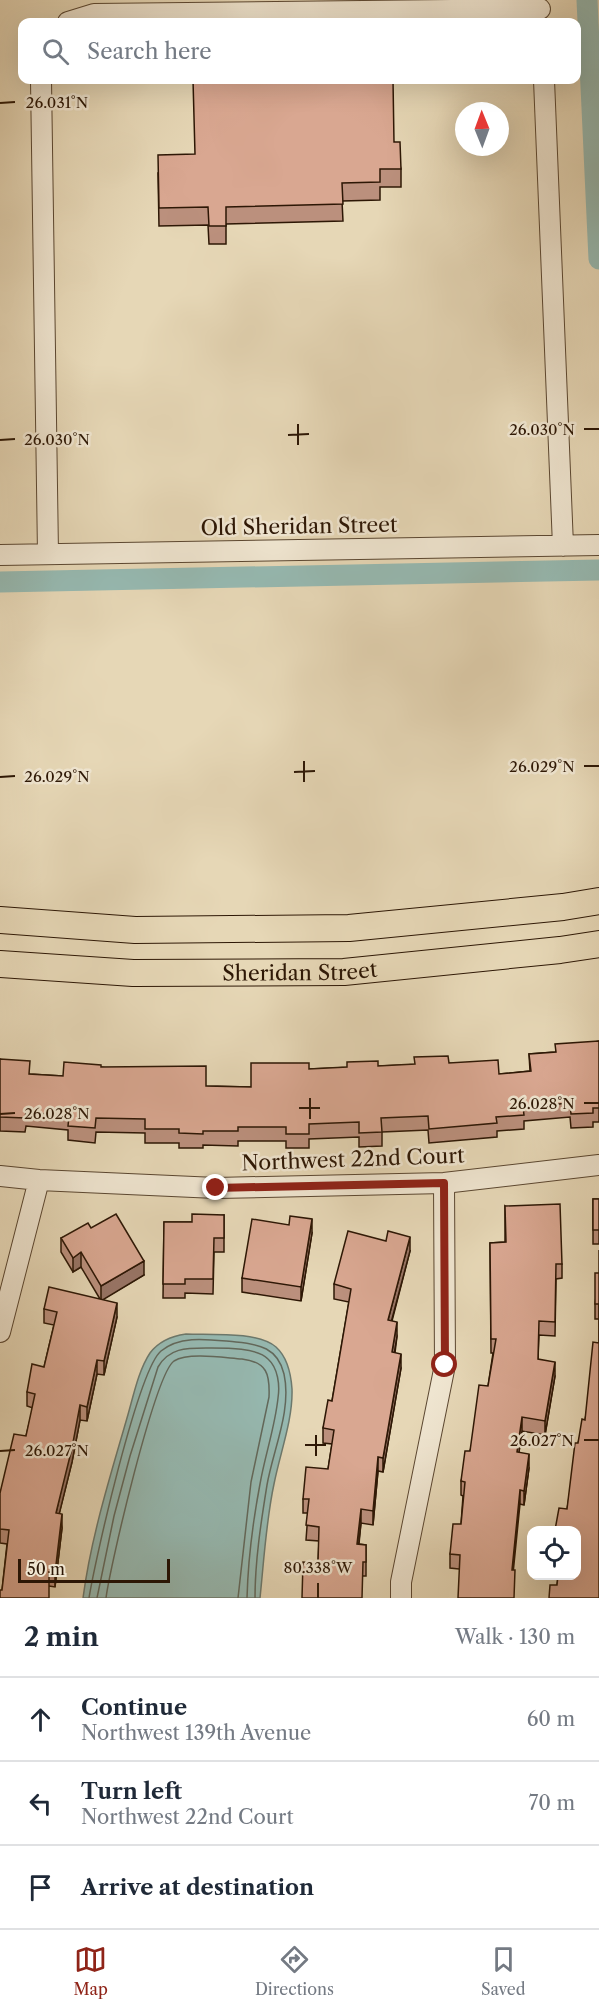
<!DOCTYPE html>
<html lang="en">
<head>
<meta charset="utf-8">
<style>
  body { margin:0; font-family:"Libre Caslon Text",serif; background:#f2f2f3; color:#1f2937 }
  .controls { position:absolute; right:18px; bottom:18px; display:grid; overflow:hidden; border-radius:12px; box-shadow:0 6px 24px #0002 }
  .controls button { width:54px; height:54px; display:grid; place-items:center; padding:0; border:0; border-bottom:2px solid #e0e1e3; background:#fff; color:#1f2937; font:30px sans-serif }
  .compass { position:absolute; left:455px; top:102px; width:54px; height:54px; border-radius:50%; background:#fff; box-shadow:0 6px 24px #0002; rotate:359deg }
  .scale { position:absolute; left:18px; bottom:15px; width:152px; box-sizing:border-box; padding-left:6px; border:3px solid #2d1705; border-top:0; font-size:16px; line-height:21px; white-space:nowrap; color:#2d1705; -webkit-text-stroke:4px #efe5d0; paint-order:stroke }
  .stop { position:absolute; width:18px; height:18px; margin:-14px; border:4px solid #8f2418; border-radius:50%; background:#fff }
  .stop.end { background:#8f2418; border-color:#fff; box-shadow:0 2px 6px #0008 }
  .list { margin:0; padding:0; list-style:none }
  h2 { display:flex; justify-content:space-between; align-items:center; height:78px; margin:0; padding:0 24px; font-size:26px }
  h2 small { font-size:20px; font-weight:400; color:#747a83 }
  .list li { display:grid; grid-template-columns:39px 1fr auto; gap:18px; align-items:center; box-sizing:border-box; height:84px; padding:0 24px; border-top:2px solid #e0e1e3 }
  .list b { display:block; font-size:22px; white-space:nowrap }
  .list p { margin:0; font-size:20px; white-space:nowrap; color:#747a83 }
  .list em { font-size:20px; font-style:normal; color:#747a83 }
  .icon { flex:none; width:33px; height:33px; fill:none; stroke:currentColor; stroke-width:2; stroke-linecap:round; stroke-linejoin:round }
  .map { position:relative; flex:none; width:599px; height:1598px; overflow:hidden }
  .search { position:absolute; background:#fff; box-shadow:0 6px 24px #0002; left:18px; right:18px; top:18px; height:66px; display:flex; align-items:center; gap:15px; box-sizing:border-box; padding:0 21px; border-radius:12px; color:#747a83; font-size:22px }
  .sheet { height:330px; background:#fff }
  nav { display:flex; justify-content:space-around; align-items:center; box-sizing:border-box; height:84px; border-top:2px solid #e0e1e3; background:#fff; font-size:16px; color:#747a83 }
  nav a { display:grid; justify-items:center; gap:3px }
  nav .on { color:#8f2418 }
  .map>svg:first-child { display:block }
  .water { fill:#96b9b1; stroke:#6c786c; stroke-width:1.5 }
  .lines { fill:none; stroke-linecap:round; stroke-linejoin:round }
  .shore { stroke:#62685b; stroke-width:1.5 }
  .canal { stroke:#96b9b1; stroke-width:21 }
  .minor-casing { stroke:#5b4731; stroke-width:22 }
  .major-casing { stroke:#2d1705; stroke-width:28 }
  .minor { stroke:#efe5d0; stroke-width:20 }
  .major { stroke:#e6d7b6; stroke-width:26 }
  .wall { fill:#bb907d; stroke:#2d1705; stroke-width:1.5 }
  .shaded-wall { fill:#987566; stroke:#2d1705; stroke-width:1.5 }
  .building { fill:#d9a791; stroke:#2d1705; stroke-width:1.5 }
  .route { stroke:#8f2418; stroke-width:8 }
  .ticks { fill:none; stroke:#2d1705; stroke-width:2 }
  .labels { text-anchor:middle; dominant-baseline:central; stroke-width:5; stroke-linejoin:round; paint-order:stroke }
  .street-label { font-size:21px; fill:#2d1705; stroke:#efe5d0 }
  .ticks-label { font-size:15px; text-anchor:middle; fill:#2d1705; stroke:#efe5d0; stroke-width:5; stroke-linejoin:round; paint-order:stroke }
</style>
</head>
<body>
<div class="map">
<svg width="599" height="1598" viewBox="0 0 599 1598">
  <rect width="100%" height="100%" fill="#e6d7b6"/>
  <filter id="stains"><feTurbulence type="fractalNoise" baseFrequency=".00333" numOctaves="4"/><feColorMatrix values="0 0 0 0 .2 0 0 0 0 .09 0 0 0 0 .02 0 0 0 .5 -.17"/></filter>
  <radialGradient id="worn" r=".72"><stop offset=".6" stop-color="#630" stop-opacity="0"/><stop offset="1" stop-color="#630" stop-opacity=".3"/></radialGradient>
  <path class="water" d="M186 1334C210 1335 257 1331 276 1347 287 1357 291 1374 292 1389 293 1420 280 1453 274 1484 266 1521 264 1560 260 1598H83C91 1537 110 1477 127 1418 133 1398 138 1371 150 1353 159 1341 172 1336 186 1334Z"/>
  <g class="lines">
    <path class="shore" d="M89 1598C95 1560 138 1370 161 1351 181 1334 212 1340 236 1342 259 1344 278 1348 284 1374 292 1410 273 1450 267 1485 261 1522 255 1561 255 1598
      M97 1598 114 1516 130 1456 158 1367C169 1348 186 1348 206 1348 222 1348 257 1347 268 1359 278 1368 280 1385 278 1398 275 1427 265 1455 260 1484 253 1521 248 1560 247 1598
      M106 1598C110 1566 155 1374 174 1361 189 1352 225 1358 242 1359 267 1362 270 1374 269 1397L251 1482 238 1598"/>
    <path class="canal" d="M587 0 599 259
      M0 582 599 570"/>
    <g class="minor-casing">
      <path id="minor" d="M68 22 94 14 540 9
        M41 80 48 554
        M544 80 563 546
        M0 555 599 545
        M0 1176 39 1180 216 1188 444 1183 599 1165
        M0 1332 39 1180
        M401 1598V1582L445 1365 444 1183"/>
    </g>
    <g class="major-casing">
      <g id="major">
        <path d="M0 920 135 930 349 928 563 907 599 901"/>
        <path id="s1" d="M0 964 133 973 344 972 560 950 599 944"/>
      </g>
    </g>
    <use href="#minor" class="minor"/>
    <use href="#major" class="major"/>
  </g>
  <path class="wall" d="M394 142 401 169V187H380V200L342 201 343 221 226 224V244H209L208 225 159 226 158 173Z
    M599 1041V1122H593V1127L571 1128 570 1117 524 1121V1129L497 1131V1137L429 1143 428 1130 382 1132V1146L359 1147V1137L309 1139V1148H286V1141H238V1146L203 1145V1148H179V1143H145V1133L96 1132 95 1143 68 1140V1130L26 1126 25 1132 0 1131V1059L30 1074 63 1076 101 1067 206 1086 251 1087 309 1069 449 1063 499 1074 530 1071 529 1054 555 1052Z
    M593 1199H599V1244H593Z
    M505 1206 562 1264V1278L556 1279 555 1336 539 1335 538 1359 555 1376 545 1435 522 1431 519 1452 529 1468 524 1505 520 1504 459 1569 450 1568V1554L461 1524 463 1496 461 1495V1481L470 1451 488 1386 493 1353H491L490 1243 505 1242Z
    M224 1215V1252H214L213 1294 185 1293V1298H163L164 1222H192Z
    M91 1228 144 1275 103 1299 117 1317 104 1375 97 1374 87 1421 80 1420 72 1462 59 1514 62 1528 55 1587 49 1586 2 1590 7 1544 0 1543V1493L26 1436 33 1408 27 1406V1392L44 1367 54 1325 44 1323V1309L100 1299 81 1267 73 1272 61 1252V1238Z
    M312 1233 301 1301 242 1292V1278Z
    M410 1251 392 1321 397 1336 395 1353 401 1368 383 1472 378 1471 373 1525 361 1523 359 1544 366 1545V1576H363L318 1563 319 1541 306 1540 308 1513H303V1499L328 1469 332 1444 323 1443V1428L332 1401 349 1302 334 1299V1284Z
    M599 1273V1598L557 1585 567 1509 578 1443 585 1420 599 1343V1319H595V1304Z"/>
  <path class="shaded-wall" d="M312 1219V1233L301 1301V1287Z
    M410 1237V1251L388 1334V1320Z
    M81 1252V1267L73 1272V1258Z
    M144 1261V1275L101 1301V1286Z
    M117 1303V1317L104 1375V1361Z
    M397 1322V1336L392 1367V1352Z
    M401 1354V1368L383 1472V1458Z
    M97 1360V1374L87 1421V1407Z
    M555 1362V1376L545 1435V1421Z
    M80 1405V1420L72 1462 56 1527V1513Z
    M522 1417V1431L517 1466V1452Z
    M529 1454V1468L524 1505V1491Z
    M378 1457V1471L373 1525V1511Z
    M520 1490V1504L512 1584V1570Z
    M361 1509V1523L357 1558V1544Z
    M62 1514V1528L55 1587V1573Z"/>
  <path class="building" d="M193 80H393L394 142H400L401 169H380V182L342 183 343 204 226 207V226H209L208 207 159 208 158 155 195 154Z
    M599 1041V1108H593V1113L571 1114 570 1103 523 1107 524 1115 496 1117 497 1123 429 1129 428 1116 381 1118 382 1132 359 1133V1122L309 1124V1134H286V1127H238V1131H203V1134L179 1133V1129H145V1119L96 1118 95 1128 68 1126 69 1116 26 1112 25 1118 0 1117V1059L30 1061 29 1074 63 1076 64 1062 101 1065V1067L206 1066V1086L251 1087V1063H309V1069L347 1067V1062L378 1061V1066L415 1064 414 1057 448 1056 449 1063 498 1060 499 1074 531 1071 529 1054 556 1052 555 1044Z
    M593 1199H599V1230H593Z
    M560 1204 562 1264H556L555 1322 539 1321 538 1359 555 1362 545 1421 522 1417 517 1452 529 1454 524 1491 520 1490 512 1570H515L514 1598H458L460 1555 450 1554 453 1524H461L465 1482 461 1481 465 1451H470L479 1385 488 1386 496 1339H491L490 1243 506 1242 505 1206Z
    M116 1214 144 1261 101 1286 81 1252 73 1258 61 1238 88 1223 91 1228Z
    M192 1214 224 1215V1238H214L213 1279H185V1284H163L164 1222H192Z
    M290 1216 312 1219 301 1287 242 1278 252 1219 289 1225Z
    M348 1231 386 1241 388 1231 410 1237 388 1320 397 1322 392 1352 401 1354 383 1458 378 1457 373 1511 361 1509 357 1544 366 1545V1562H363L362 1598H302L303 1562 318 1563 319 1527 306 1525 309 1499H303L306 1467 328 1469 334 1430 323 1428 328 1400 332 1401 351 1289 334 1284Z
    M599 1250V1598H549L550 1585H557L558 1575H576V1530H555L559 1508 567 1509 575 1443H578L582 1419 585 1420 593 1342 599 1343V1304H595V1273H599Z
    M49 1287 117 1303 104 1361 97 1360 87 1407 80 1405 72 1448 56 1513 62 1514 55 1573 49 1572V1598H0V1590H2L9 1530 0 1529V1493L14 1434 26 1436 35 1394 27 1392 32 1364 44 1367 57 1312 44 1309Z"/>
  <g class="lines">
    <path class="route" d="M216 1188 444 1183 445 1365"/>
  </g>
  <path class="ticks" d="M0 103 15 102M298 424V445M584 429H599M288 435 309 434M0 440 15 439M304 761V782M584 766H599M294 772 315 771M0 777 15 776M310 1098V1119M584 1103H599M299 1108H320M0 1114 15 1113M316 1435V1456M584 1440H599M305 1445H326M0 1451 15 1450M318 1583V1598"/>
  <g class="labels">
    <g class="street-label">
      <text transform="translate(299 526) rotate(-1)">Old Sheridan Street</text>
      <text stroke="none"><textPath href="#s1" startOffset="300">Sheridan Street</textPath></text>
      <text transform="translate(353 1159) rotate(-2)">Northwest 22nd Court</text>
    </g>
  </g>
  <g class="ticks-label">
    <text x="57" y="108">26.031°N</text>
    <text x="542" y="435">26.030°N</text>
    <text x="57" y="445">26.030°N</text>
    <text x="542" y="772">26.029°N</text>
    <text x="57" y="782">26.029°N</text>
    <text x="542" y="1109">26.028°N</text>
    <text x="57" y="1119">26.028°N</text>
    <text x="542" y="1446">26.027°N</text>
    <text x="57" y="1456">26.027°N</text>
    <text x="318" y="1573">80.338°W</text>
  </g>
  <rect width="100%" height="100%" filter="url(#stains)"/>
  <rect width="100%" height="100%" fill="url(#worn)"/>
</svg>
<div class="controls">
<button><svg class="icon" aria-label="locate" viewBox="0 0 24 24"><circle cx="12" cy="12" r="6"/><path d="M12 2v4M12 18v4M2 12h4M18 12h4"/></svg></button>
</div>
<svg class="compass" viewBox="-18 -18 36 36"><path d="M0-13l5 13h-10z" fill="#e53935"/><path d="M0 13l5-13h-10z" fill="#747a83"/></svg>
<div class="scale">50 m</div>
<div class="stop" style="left:445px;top:1365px"></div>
<div class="stop end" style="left:216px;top:1188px"></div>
<div class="search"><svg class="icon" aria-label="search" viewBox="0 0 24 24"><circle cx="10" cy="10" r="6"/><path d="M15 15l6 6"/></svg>Search here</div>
</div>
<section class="sheet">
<h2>2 min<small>Walk · 130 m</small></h2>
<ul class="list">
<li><svg class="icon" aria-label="ahead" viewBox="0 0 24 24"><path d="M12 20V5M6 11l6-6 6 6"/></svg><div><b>Continue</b><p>Northwest 139th Avenue</p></div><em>60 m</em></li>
<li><svg class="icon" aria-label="left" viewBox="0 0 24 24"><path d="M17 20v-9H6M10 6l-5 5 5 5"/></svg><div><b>Turn left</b><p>Northwest 22nd Court</p></div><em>70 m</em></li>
<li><svg class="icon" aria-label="arrive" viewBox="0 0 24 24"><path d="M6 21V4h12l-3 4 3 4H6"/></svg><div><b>Arrive at destination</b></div></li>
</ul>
</section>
<nav>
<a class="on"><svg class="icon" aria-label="map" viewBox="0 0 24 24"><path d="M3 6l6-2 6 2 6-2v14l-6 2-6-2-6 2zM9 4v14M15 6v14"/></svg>Map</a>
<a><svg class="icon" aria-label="directions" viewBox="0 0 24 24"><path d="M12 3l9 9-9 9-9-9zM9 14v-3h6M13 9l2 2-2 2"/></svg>Directions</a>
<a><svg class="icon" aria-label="saved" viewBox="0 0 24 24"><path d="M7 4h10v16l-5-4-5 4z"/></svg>Saved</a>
</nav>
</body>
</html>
